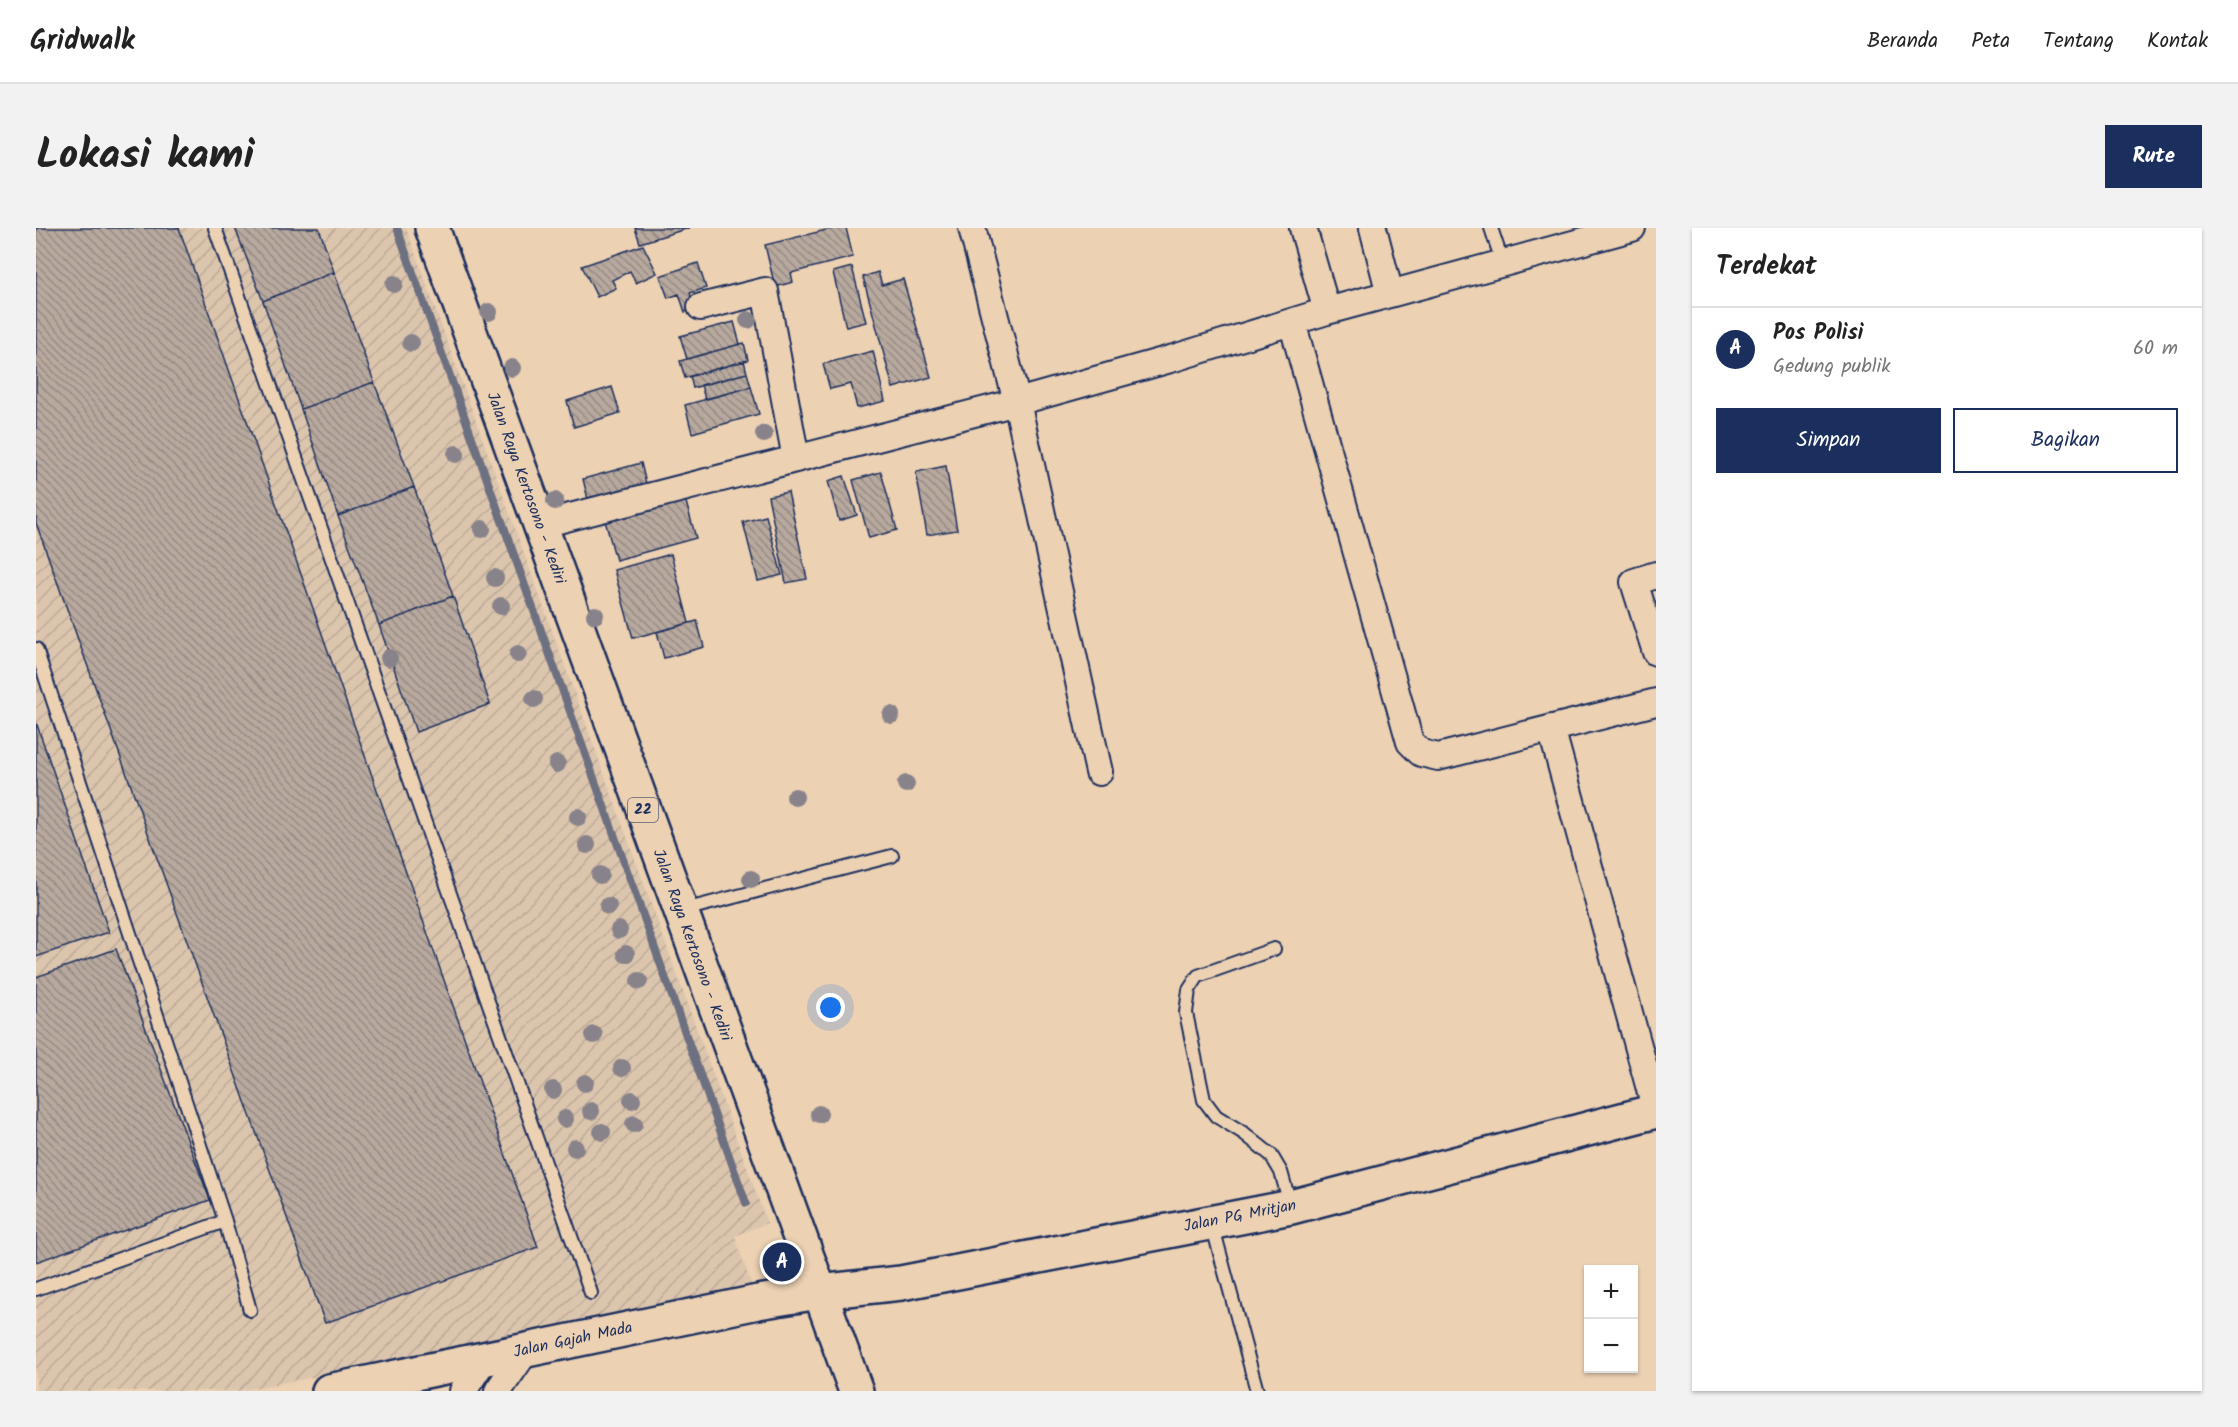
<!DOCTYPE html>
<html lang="id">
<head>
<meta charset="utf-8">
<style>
  body { margin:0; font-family:Kalam,sans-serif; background:#f2f2f2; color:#222 }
  .controls { position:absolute; right:18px; bottom:18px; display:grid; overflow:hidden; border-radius:0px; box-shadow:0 2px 4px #0004 }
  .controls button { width:54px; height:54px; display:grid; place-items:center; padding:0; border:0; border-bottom:2px solid #e0e0e0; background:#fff; color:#222; font:30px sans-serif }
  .you { position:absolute; left:795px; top:780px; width:21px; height:21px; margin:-15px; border:4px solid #fff; border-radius:50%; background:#1a73e8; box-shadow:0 0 0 9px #1a73e833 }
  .badge { display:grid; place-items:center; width:39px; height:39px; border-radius:50%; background:#1b2f5e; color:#fff; font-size:20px; font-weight:700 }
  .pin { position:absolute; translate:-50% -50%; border:3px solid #fff; box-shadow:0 2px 6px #0006 }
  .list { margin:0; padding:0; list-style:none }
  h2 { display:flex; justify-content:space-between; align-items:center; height:78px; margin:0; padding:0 24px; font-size:26px }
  h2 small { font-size:20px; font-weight:400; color:#767676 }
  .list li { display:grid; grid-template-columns:39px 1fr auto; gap:18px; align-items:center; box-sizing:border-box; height:84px; padding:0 24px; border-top:2px solid #e0e0e0 }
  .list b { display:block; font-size:22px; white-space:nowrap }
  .list p { margin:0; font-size:20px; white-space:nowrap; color:#767676 }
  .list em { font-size:20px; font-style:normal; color:#767676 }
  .actions { display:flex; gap:12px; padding:18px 24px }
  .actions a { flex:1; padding:14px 0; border:2px solid #1b2f5e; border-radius:0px; text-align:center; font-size:21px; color:#1b2f5e }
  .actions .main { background:#1b2f5e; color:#fff }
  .map { position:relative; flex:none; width:1620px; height:1163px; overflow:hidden; border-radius:0px }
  header { display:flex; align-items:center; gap:36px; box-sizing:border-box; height:84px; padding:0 30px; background:#fff; border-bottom:2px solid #e0e0e0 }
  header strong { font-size:28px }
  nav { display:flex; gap:33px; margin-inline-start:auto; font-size:21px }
  .intro { display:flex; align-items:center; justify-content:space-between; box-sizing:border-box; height:144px; padding:0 36px }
  h1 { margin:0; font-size:42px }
  .button { padding:15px 27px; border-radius:0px; background:#1b2f5e; color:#fff; font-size:21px; font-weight:700 }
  main { display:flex; gap:36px; padding:0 36px }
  aside { flex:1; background:#fff; border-radius:0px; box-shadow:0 2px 4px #0004 }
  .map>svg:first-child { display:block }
  .industrial { fill:url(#industrial-furrows) }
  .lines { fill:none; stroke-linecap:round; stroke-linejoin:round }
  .stream { stroke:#6d6f80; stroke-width:8 }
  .building { fill:url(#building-back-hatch); stroke:#1b2f5e; stroke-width:1.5 }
  .lane-casing { stroke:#1b2f5e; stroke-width:16 }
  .street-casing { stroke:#1b2f5e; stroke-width:30 }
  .secondary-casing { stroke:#1b2f5e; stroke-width:38 }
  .highway-casing { stroke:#1b2f5e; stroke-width:38 }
  .lane { stroke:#ecd1b3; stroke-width:12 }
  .street { stroke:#ecd1b3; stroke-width:26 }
  .secondary { stroke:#ecd1b3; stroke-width:33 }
  .highway { stroke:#ecd1b3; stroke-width:33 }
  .tree { fill:#88838a }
  .labels { text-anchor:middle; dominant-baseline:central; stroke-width:6; stroke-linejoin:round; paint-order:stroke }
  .shield { fill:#ecd1b3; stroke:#5a6078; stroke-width:1.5 }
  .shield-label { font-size:15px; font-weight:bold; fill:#1b2f5e }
  .street-label { font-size:16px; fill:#1b2f5e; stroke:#ecd1b3 }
</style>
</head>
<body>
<header>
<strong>Gridwalk</strong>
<nav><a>Beranda</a><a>Peta</a><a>Tentang</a><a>Kontak</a></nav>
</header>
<div class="intro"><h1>Lokasi kami</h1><a class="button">Rute</a></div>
<main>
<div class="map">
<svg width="1620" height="1163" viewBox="0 0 1620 1163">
  <defs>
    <pattern id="industrial-furrows" width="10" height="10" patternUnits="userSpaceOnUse" patternTransform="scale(1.5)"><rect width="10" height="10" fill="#dcc5ad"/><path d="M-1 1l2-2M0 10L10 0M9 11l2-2" fill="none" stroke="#bcaa97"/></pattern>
    <pattern id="building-back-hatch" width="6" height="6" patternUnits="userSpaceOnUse" patternTransform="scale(1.5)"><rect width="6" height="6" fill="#b8a99e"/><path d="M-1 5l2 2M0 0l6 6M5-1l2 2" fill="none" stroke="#958a84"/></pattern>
  </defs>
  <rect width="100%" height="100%" fill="#ecd1b3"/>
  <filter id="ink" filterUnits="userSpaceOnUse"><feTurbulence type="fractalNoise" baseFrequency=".0167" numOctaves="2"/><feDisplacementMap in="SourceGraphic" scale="12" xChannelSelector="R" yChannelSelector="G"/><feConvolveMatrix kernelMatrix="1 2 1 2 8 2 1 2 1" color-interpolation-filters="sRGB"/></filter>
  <g filter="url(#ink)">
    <path class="industrial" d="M0 0H370L731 995 699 1008 719 1069 201 1163H0Z"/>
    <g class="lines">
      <path class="stream" d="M361 0 710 975"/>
    </g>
    <path class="building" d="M0 0H143L502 1019 289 1095 0 295Z
      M199 0H283L298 44 227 73Z
      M599 0H653L604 15Z
      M798 0H810L817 29 755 45 757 54 739 59 729 17Z
      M607 17 621 45 600 55 594 43 576 52 580 60 561 69 546 38Z
      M662 35 670 60 654 65 659 81 649 84 643 66 632 70 624 48Z
      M816 39 830 94 810 99 797 44Z
      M298 44 338 154 265 181 227 73Z
      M842 44 846 57 867 51 895 149 857 160 827 49Z
      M698 94 704 116 651 131 644 108Z
      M708 115 712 132 649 150 644 133Z
      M837 123 849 173 821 180 815 156 794 161 787 136Z
      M708 133 711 145 657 160 654 148Z
      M711 145 715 159 669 171 665 157Z
      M338 154 378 259 302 288 265 181Z
      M576 159 584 185 538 199 531 173Z
      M715 159 723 186 656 205 649 177Z
      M605 235 612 264 554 279 547 251Z
      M910 238 921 302 891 307 880 244Z
      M845 244 861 302 833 310 817 252Z
      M808 248 821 287 803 293 792 253Z
      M378 259 417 368 343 397 302 288Z
      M752 264 771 351 750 355 732 268Z
      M648 267 660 310 580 332 568 289Z
      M730 288 746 347 722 353 707 294Z
      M635 326 653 395 597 410 578 342Z
      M417 368 454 476 380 504 343 397Z
      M661 393 668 419 628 430 621 404Z
      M0 494 73 704 0 729Z
      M80 721 174 972 0 1034V749Z"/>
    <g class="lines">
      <g class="lane-casing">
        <path id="lane" d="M179 0 555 1065
          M1455 0 1467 36
          M0 421 189 993 214 1082
          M648 682 856 628
          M1238 721 1162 748 1153 762 1150 785 1168 872 1180 888 1209 906 1235 927 1245 944 1255 979
          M1176 996 1221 1163
          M0 1061 189 993"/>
      </g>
      <g class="street-casing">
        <path id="street" d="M936 0 981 174 1063 544
          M1267 0 1291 83
          M1337 0 1354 66
          M665 79 729 63 760 231
          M1256 94 1374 514 1385 525 1402 529 1620 474
          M503 297 981 174 1138 130 1291 83 1596 0
          M1620 347 1598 354 1620 424
          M1515 500 1620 883
          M427 1163 448 1131
          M462 1163 491 1121"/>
      </g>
      <g class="secondary-casing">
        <path id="secondary" d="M293 1163 722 1074 783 1064 865 1055 1255 979 1620 883"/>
      </g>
      <g class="highway-casing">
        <path id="highway" d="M396 0 820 1163"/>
      </g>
      <use href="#lane" class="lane"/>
      <use href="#street" class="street"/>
      <use href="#secondary" class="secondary"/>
      <use href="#highway" class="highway"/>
    </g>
    <g class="tree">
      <circle cx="358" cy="56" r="9"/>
      <circle cx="453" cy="84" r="9"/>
      <circle cx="712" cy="92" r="9"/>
      <circle cx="375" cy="115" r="9"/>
      <circle cx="476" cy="140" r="9"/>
      <circle cx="728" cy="206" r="9"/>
      <circle cx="420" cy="226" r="9"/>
      <circle cx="519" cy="273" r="9"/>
      <circle cx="446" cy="301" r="9"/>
      <circle cx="459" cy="350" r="9"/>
      <circle cx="465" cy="378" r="9"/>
      <circle cx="559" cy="387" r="9"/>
      <circle cx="482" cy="426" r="9"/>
      <circle cx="353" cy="430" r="9"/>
      <circle cx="498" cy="471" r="9"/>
      <circle cx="855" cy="487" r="9"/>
      <circle cx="521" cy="536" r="9"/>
      <circle cx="870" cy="556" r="9"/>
      <circle cx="759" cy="569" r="9"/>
      <circle cx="542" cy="589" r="9"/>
      <circle cx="551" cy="617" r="9"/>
      <circle cx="564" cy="647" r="9"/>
      <circle cx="715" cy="651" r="9"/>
      <circle cx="572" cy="678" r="9"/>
      <circle cx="583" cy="702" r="9"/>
      <circle cx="590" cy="726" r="9"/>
      <circle cx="603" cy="753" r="9"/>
      <circle cx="558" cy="807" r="9"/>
      <circle cx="586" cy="840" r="9"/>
      <circle cx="549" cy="855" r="9"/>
      <circle cx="517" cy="862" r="9"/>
      <circle cx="596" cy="872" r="9"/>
      <circle cx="555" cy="883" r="9"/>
      <circle cx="783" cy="886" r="9"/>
      <circle cx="529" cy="891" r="9"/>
      <circle cx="598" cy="896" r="9"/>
      <circle cx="566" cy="904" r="9"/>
      <circle cx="539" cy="920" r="9"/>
    </g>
  </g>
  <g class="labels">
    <rect class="shield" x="592" y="570" width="30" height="24" rx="4.5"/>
    <g class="shield-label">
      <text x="607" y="582">22</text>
    </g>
    <g class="street-label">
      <text transform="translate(490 260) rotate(70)">Jalan Raya Kertosono - Kediri</text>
      <text transform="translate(656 717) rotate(70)">Jalan Raya Kertosono - Kediri</text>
      <text transform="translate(1204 988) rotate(-11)">Jalan PG Mritjan</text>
      <text transform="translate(537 1112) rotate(-12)">Jalan Gajah Mada</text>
    </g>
  </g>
</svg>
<div class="controls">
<button>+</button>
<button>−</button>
</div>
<div class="you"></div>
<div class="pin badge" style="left:746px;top:1034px">A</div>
</div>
<aside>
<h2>Terdekat<small></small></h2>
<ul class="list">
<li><span class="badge">A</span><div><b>Pos Polisi</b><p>Gedung publik</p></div><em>60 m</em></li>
</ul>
<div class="actions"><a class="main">Simpan</a><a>Bagikan</a></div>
</aside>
</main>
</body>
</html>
